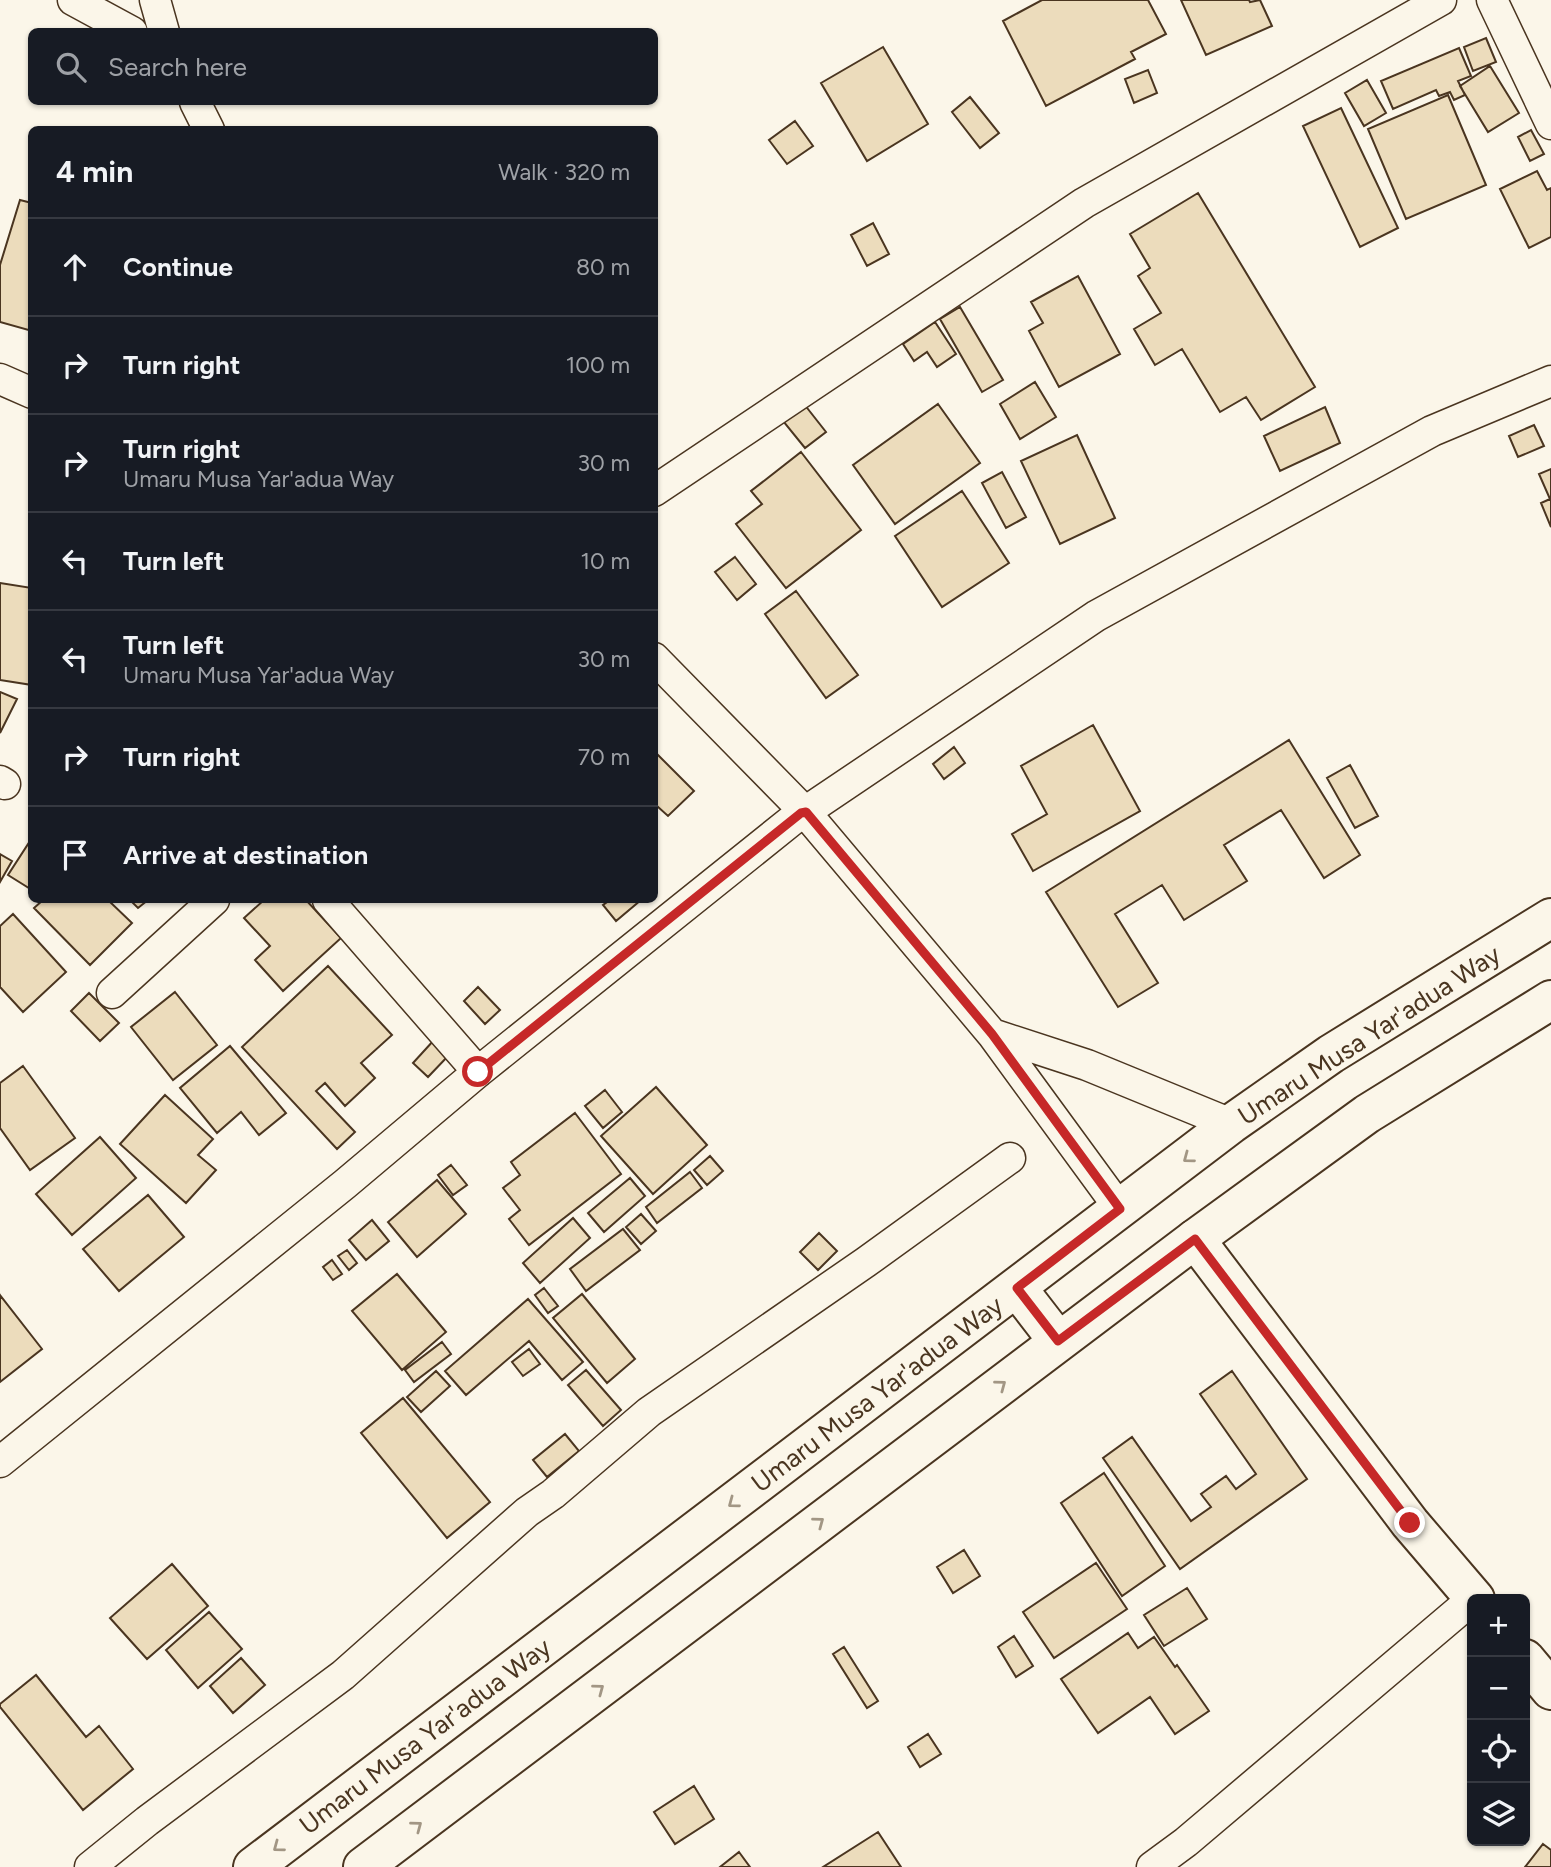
<!DOCTYPE html>
<html lang="en">
<head>
<meta charset="utf-8">
<style>
  body { margin:0; font-family:Figtree,sans-serif; background:#242831; color:#f1f3f6 }
  .controls { position:absolute; right:21px; bottom:21px; display:grid; overflow:hidden; border-radius:10px; box-shadow:0 2px 5px #0004 }
  .controls button { width:63px; height:63px; display:grid; place-items:center; padding:0; border:0; border-bottom:2px solid #363941; background:#171b24; color:#f1f3f6; font:35px sans-serif }
  .stop { position:absolute; width:21px; height:21px; margin:-16px; border:5px solid #c62828; border-radius:50%; background:#fff }
  .stop.end { background:#c62828; border-color:#fff; box-shadow:0 2px 7px #0008 }
  .list { margin:0; padding:0; list-style:none }
  h2 { display:flex; justify-content:space-between; align-items:center; height:91px; margin:0; padding:0 28px; font-size:30px }
  h2 small { font-size:23px; font-weight:400; color:#9ea1a6 }
  .list li { display:grid; grid-template-columns:46px 1fr auto; gap:21px; align-items:center; box-sizing:border-box; height:98px; padding:0 28px; border-top:2px solid #363941 }
  .list b { display:block; font-size:26px; white-space:nowrap }
  .list p { margin:0; font-size:23px; white-space:nowrap; color:#9ea1a6 }
  .list em { font-size:23px; font-style:normal; color:#9ea1a6 }
  .icon { flex:none; width:38px; height:38px; fill:none; stroke:currentColor; stroke-width:2; stroke-linecap:round; stroke-linejoin:round }
  .map { position:relative; flex:none; width:1551px; height:1867px; overflow:hidden }
  .search { position:absolute; background:#171b24; box-shadow:0 2px 5px #0004; left:28px; top:28px; width:630px; height:77px; display:flex; align-items:center; gap:18px; box-sizing:border-box; padding:0 24px; border-radius:10px; color:#9ea1a6; font-size:26px }
  .panel { position:absolute; background:#171b24; box-shadow:0 2px 5px #0004; left:28px; top:126px; width:630px; height:777px; border-radius:10px }
  .map>svg:first-child { display:block }
  .building { fill:#ecdcbc; stroke:#4a3520; stroke-width:2 }
  .lines { fill:none; stroke-linecap:round; stroke-linejoin:round }
  .minor-casing { stroke:#4a3520; stroke-width:33 }
  .tertiary-casing { stroke:#4a3520; stroke-width:42 }
  .primary-casing { stroke:#4a3520; stroke-width:42 }
  .minor { stroke:#fbf6e9; stroke-width:30 }
  .tertiary { stroke:#fbf6e9; stroke-width:38 }
  .primary { stroke:#fbf6e9; stroke-width:38 }
  .oneway { stroke:#a29684 }
  .route { stroke:#c62828; stroke-width:9 }
  .labels { text-anchor:middle; dominant-baseline:central; stroke-width:5; stroke-linejoin:round; paint-order:stroke }
  .street-label { font-size:26px; fill:#4a3520; stroke:#fbf6e9 }
</style>
</head>
<body>
<div class="map">
<svg width="1551" height="1867" viewBox="0 0 1551 1867">
  <rect width="100%" height="100%" fill="#fbf6e9"/>
  <path class="building" d="M1042 0H1148L1166 34 1131 52 1135 59 1046 106 1003 21Z
    M1181 0H1249L1250 2 1260 0 1272 26 1206 55Z
    M1486 38 1496 62 1473 71 1464 47Z
    M883 47 928 124 867 161 821 83Z
    M1459 48 1471 76 1458 81 1465 95 1454 100 1450 92 1439 96 1436 90 1393 109 1381 81Z
    M1490 66 1519 113 1488 132 1460 86Z
    M1148 70 1157 93 1134 103 1125 79Z
    M1367 80 1386 113 1364 126 1345 93Z
    M1448 95 1486 185 1406 219 1368 129Z
    M970 97 999 133 980 148 952 112Z
    M1341 108 1398 228 1360 247 1303 126Z
    M795 121 813 146 787 164 769 140Z
    M1531 130 1544 154 1530 161 1518 137Z
    M1537 171 1547 190 1551 188V237L1529 248 1500 189Z
    M1198 193 1315 387 1261 420 1246 397 1220 412 1182 349 1155 365 1134 329 1161 313 1138 276 1150 268 1130 234Z
    M20 200 32 203V331L0 322V265Z
    M873 223 889 254 867 266 851 235Z
    M1078 276 1120 354 1059 387 1029 331 1043 323 1031 302Z
    M960 307 1003 380 982 392 940 319Z
    M935 322 956 354 937 367 927 352 914 361 903 344Z
    M1035 382 1056 417 1020 439 1000 404Z
    M804 404 826 432 805 448 783 421Z
    M938 404 980 463 895 524 853 465Z
    M1325 407 1340 443 1280 471 1264 436Z
    M1534 425 1544 446 1518 457 1509 436Z
    M1077 435 1115 518 1060 544 1021 461Z
    M801 452 861 530 786 588 736 524 762 504 751 491Z
    M1551 469V527L1541 503 1550 499 1539 474Z
    M1002 472 1026 517 1006 528 982 483Z
    M962 491 1009 563 942 607 895 536Z
    M735 557 756 584 737 600 715 572Z
    M0 583 32 588V685L0 680Z
    M796 591 858 675 826 698 765 614Z
    M0 692 17 699 0 733Z
    M1093 725 1140 811 1033 871 1012 834 1047 814 1021 766Z
    M1289 740 1360 855 1324 878 1281 810 1224 845 1247 881 1184 920 1162 885 1115 914 1158 983 1118 1007 1046 892Z
    M954 747 965 763 944 779 933 764Z
    M654 751 694 791 668 816 657 806 654 808Z
    M1350 765 1378 816 1355 828 1327 778Z
    M32 838V890L8 875Z
    M0 854 12 861 0 882Z
    M43 900H108L132 923 90 965 34 908Z
    M130 900H148L138 908Z
    M264 900H306L341 938 283 991 255 960 270 946 244 918Z
    M610 900H641L616 921 603 905Z
    M13 914 66 972 23 1012 0 987V926Z
    M328 966 392 1035 361 1063 375 1078 345 1106 325 1083 316 1091 355 1132 337 1149 242 1047Z
    M478 987 500 1010 485 1024 464 1001Z
    M175 992 217 1045 173 1080 131 1027Z
    M89 993 119 1023 100 1041 71 1011Z
    M434 1040 449 1055 428 1077 413 1063Z
    M230 1046 286 1113 259 1135 241 1112 217 1133 180 1088Z
    M23 1066 75 1138 30 1170 0 1128V1083Z
    M656 1087 707 1145 653 1194 601 1136Z
    M605 1090 622 1112 603 1128 585 1106Z
    M165 1095 213 1139 198 1155 216 1170 186 1203 120 1144Z
    M575 1113 621 1174 529 1245 509 1219 520 1210 503 1188 520 1175 511 1162Z
    M100 1137 136 1178 72 1235 36 1194Z
    M710 1156 723 1171 707 1185 694 1170Z
    M451 1165 467 1185 453 1195 438 1175Z
    M690 1172 702 1188 657 1223 646 1207Z
    M630 1178 645 1196 604 1232 588 1213Z
    M437 1180 466 1214 417 1257 388 1222Z
    M148 1195 184 1237 119 1291 83 1249Z
    M641 1214 656 1231 641 1244 626 1227Z
    M573 1218 590 1238 540 1283 523 1263Z
    M372 1220 389 1241 366 1260 349 1240Z
    M623 1229 640 1250 586 1291 570 1269Z
    M819 1233 837 1251 818 1270 800 1252Z
    M347 1250 357 1263 349 1270 338 1256Z
    M332 1260 342 1274 333 1280 323 1267Z
    M397 1274 446 1332 402 1370 352 1311Z
    M544 1288 558 1306 548 1313 535 1295Z
    M582 1294 635 1359 607 1383 553 1318Z
    M0 1295 42 1349 0 1382Z
    M528 1299 583 1362 562 1380 529 1341 466 1395 445 1371Z
    M442 1342 451 1354 414 1382 405 1370Z
    M529 1349 540 1364 523 1376 512 1362Z
    M586 1370 621 1410 603 1426 568 1385Z
    M436 1371 450 1386 421 1412 407 1397Z
    M1232 1371 1307 1479 1180 1569 1103 1458 1132 1437 1191 1521 1211 1507 1201 1494 1226 1476 1236 1489 1256 1474 1200 1394Z
    M403 1398 490 1502 447 1538 361 1433Z
    M565 1434 579 1451 547 1477 533 1460Z
    M1104 1473 1165 1566 1122 1596 1061 1503Z
    M964 1550 980 1576 953 1593 937 1567Z
    M1096 1563 1127 1609 1054 1658 1023 1612Z
    M172 1564 208 1606 147 1659 110 1618Z
    M1187 1588 1207 1619 1164 1646 1144 1615Z
    M209 1612 242 1649 198 1688 166 1650Z
    M1128 1633 1138 1648 1154 1637 1175 1667 1177 1665 1209 1711 1175 1734 1150 1697 1098 1733 1061 1679Z
    M1014 1636 1033 1666 1016 1677 998 1647Z
    M844 1647 878 1701 867 1708 833 1654Z
    M241 1658 265 1685 233 1713 210 1686Z
    M36 1675 86 1737 99 1726 133 1769 83 1810 0 1707V1704Z
    M928 1734 941 1754 920 1767 908 1747Z
    M694 1786 714 1819 675 1844 654 1812Z
    M878 1832 901 1867H823Z
    M1543 1844 1551 1850V1867H1525Z
    M739 1852 750 1867H720Z"/>
  <g class="lines">
    <g class="minor-casing">
      <path id="minor" d="M73 0 132 32
        M155 0 164 32
        M1492 0 1551 124
        M195 102 209 130
        M0 379 32 393
        M654 491 1084 203 1441 0
        M654 658 805 812 992 1034 1087 1065 1231 1124
        M0 781 5 784
        M328 900 478 1072
        M112 993 214 900
        M992 1034 1120 1209
        M0 1462 345 1184 478 1072 801 813 805 812 1096 616 1432 431 1551 381
        M90 1867 147 1821 343 1675 527 1512 553 1494 649 1412 866 1262 1010 1158
        M1152 1867 1186 1842 1474 1598"/>
    </g>
    <g class="tertiary-casing">
      <path id="tertiary" d="M1195 1239 1410 1523 1475 1599
        M1525 1659 1551 1690"/>
    </g>
    <g class="primary-casing">
      <path id="primary" d="M1017 1288 1058 1341
        M253 1867 1231 1124 1331 1054 1551 918
        M363 1867 1195 1239 1367 1114 1551 1000"/>
    </g>
    <use href="#minor" class="minor"/>
    <use href="#tertiary" class="tertiary"/>
    <use href="#primary" class="primary"/>
  </g>
  <defs><path id="oneway-chevron" d="M-2-3.5L2.5 0L-2 3.5" fill="none" stroke-width="1.6" stroke-linecap="round" stroke-linejoin="round" transform="scale(1.75)"/></defs>
  <g class="oneway">
    <use href="#oneway-chevron" transform="translate(1188 1158) rotate(143)"/>
    <use href="#oneway-chevron" transform="translate(1001 1385) rotate(-37)"/>
    <use href="#oneway-chevron" transform="translate(733 1503) rotate(143)"/>
    <use href="#oneway-chevron" transform="translate(819 1522) rotate(-37)"/>
    <use href="#oneway-chevron" transform="translate(599 1689) rotate(-37)"/>
    <use href="#oneway-chevron" transform="translate(417 1826) rotate(-37)"/>
    <use href="#oneway-chevron" transform="translate(278 1847) rotate(143)"/>
  </g>
  <g class="lines">
    <path class="route" d="M478 1072 801 813 806 812 992 1034 1120 1209 1017 1288 1058 1341 1195 1239 1410 1523"/>
  </g>
  <g class="labels">
    <g class="street-label">
      <text transform="translate(1369 1035) rotate(-33)">Umaru Musa Yar'adua Way</text>
      <text transform="translate(877 1394) rotate(-37)">Umaru Musa Yar'adua Way</text>
      <text transform="translate(425 1736) rotate(-37)">Umaru Musa Yar'adua Way</text>
    </g>
  </g>
</svg>
<div class="controls">
<button>+</button>
<button>−</button>
<button><svg class="icon" aria-label="locate" viewBox="0 0 24 24"><circle cx="12" cy="12" r="6"/><path d="M12 2v4M12 18v4M2 12h4M18 12h4"/></svg></button>
<button><svg class="icon" aria-label="layers" viewBox="0 0 24 24"><path d="M12 4l9 5-9 5-9-5zM3 14l9 5 9-5"/></svg></button>
</div>
<div class="stop" style="left:478px;top:1072px"></div>
<div class="stop end" style="left:1410px;top:1523px"></div>
<div class="search"><svg class="icon" aria-label="search" viewBox="0 0 24 24"><circle cx="10" cy="10" r="6"/><path d="M15 15l6 6"/></svg>Search here</div>
<section class="panel">
<h2>4 min<small>Walk · 320 m</small></h2>
<ul class="list">
<li><svg class="icon" aria-label="ahead" viewBox="0 0 24 24"><path d="M12 20V5M6 11l6-6 6 6"/></svg><div><b>Continue</b></div><em>80 m</em></li>
<li><svg class="icon" aria-label="right" viewBox="0 0 24 24"><path d="M7 20v-9h11M14 6l5 5-5 5"/></svg><div><b>Turn right</b></div><em>100 m</em></li>
<li><svg class="icon" aria-label="right" viewBox="0 0 24 24"><path d="M7 20v-9h11M14 6l5 5-5 5"/></svg><div><b>Turn right</b><p>Umaru Musa Yar'adua Way</p></div><em>30 m</em></li>
<li><svg class="icon" aria-label="left" viewBox="0 0 24 24"><path d="M17 20v-9H6M10 6l-5 5 5 5"/></svg><div><b>Turn left</b></div><em>10 m</em></li>
<li><svg class="icon" aria-label="left" viewBox="0 0 24 24"><path d="M17 20v-9H6M10 6l-5 5 5 5"/></svg><div><b>Turn left</b><p>Umaru Musa Yar'adua Way</p></div><em>30 m</em></li>
<li><svg class="icon" aria-label="right" viewBox="0 0 24 24"><path d="M7 20v-9h11M14 6l5 5-5 5"/></svg><div><b>Turn right</b></div><em>70 m</em></li>
<li><svg class="icon" aria-label="arrive" viewBox="0 0 24 24"><path d="M6 21V4h12l-3 4 3 4H6"/></svg><div><b>Arrive at destination</b></div></li>
</ul>
</section>
</div>
</body>
</html>
